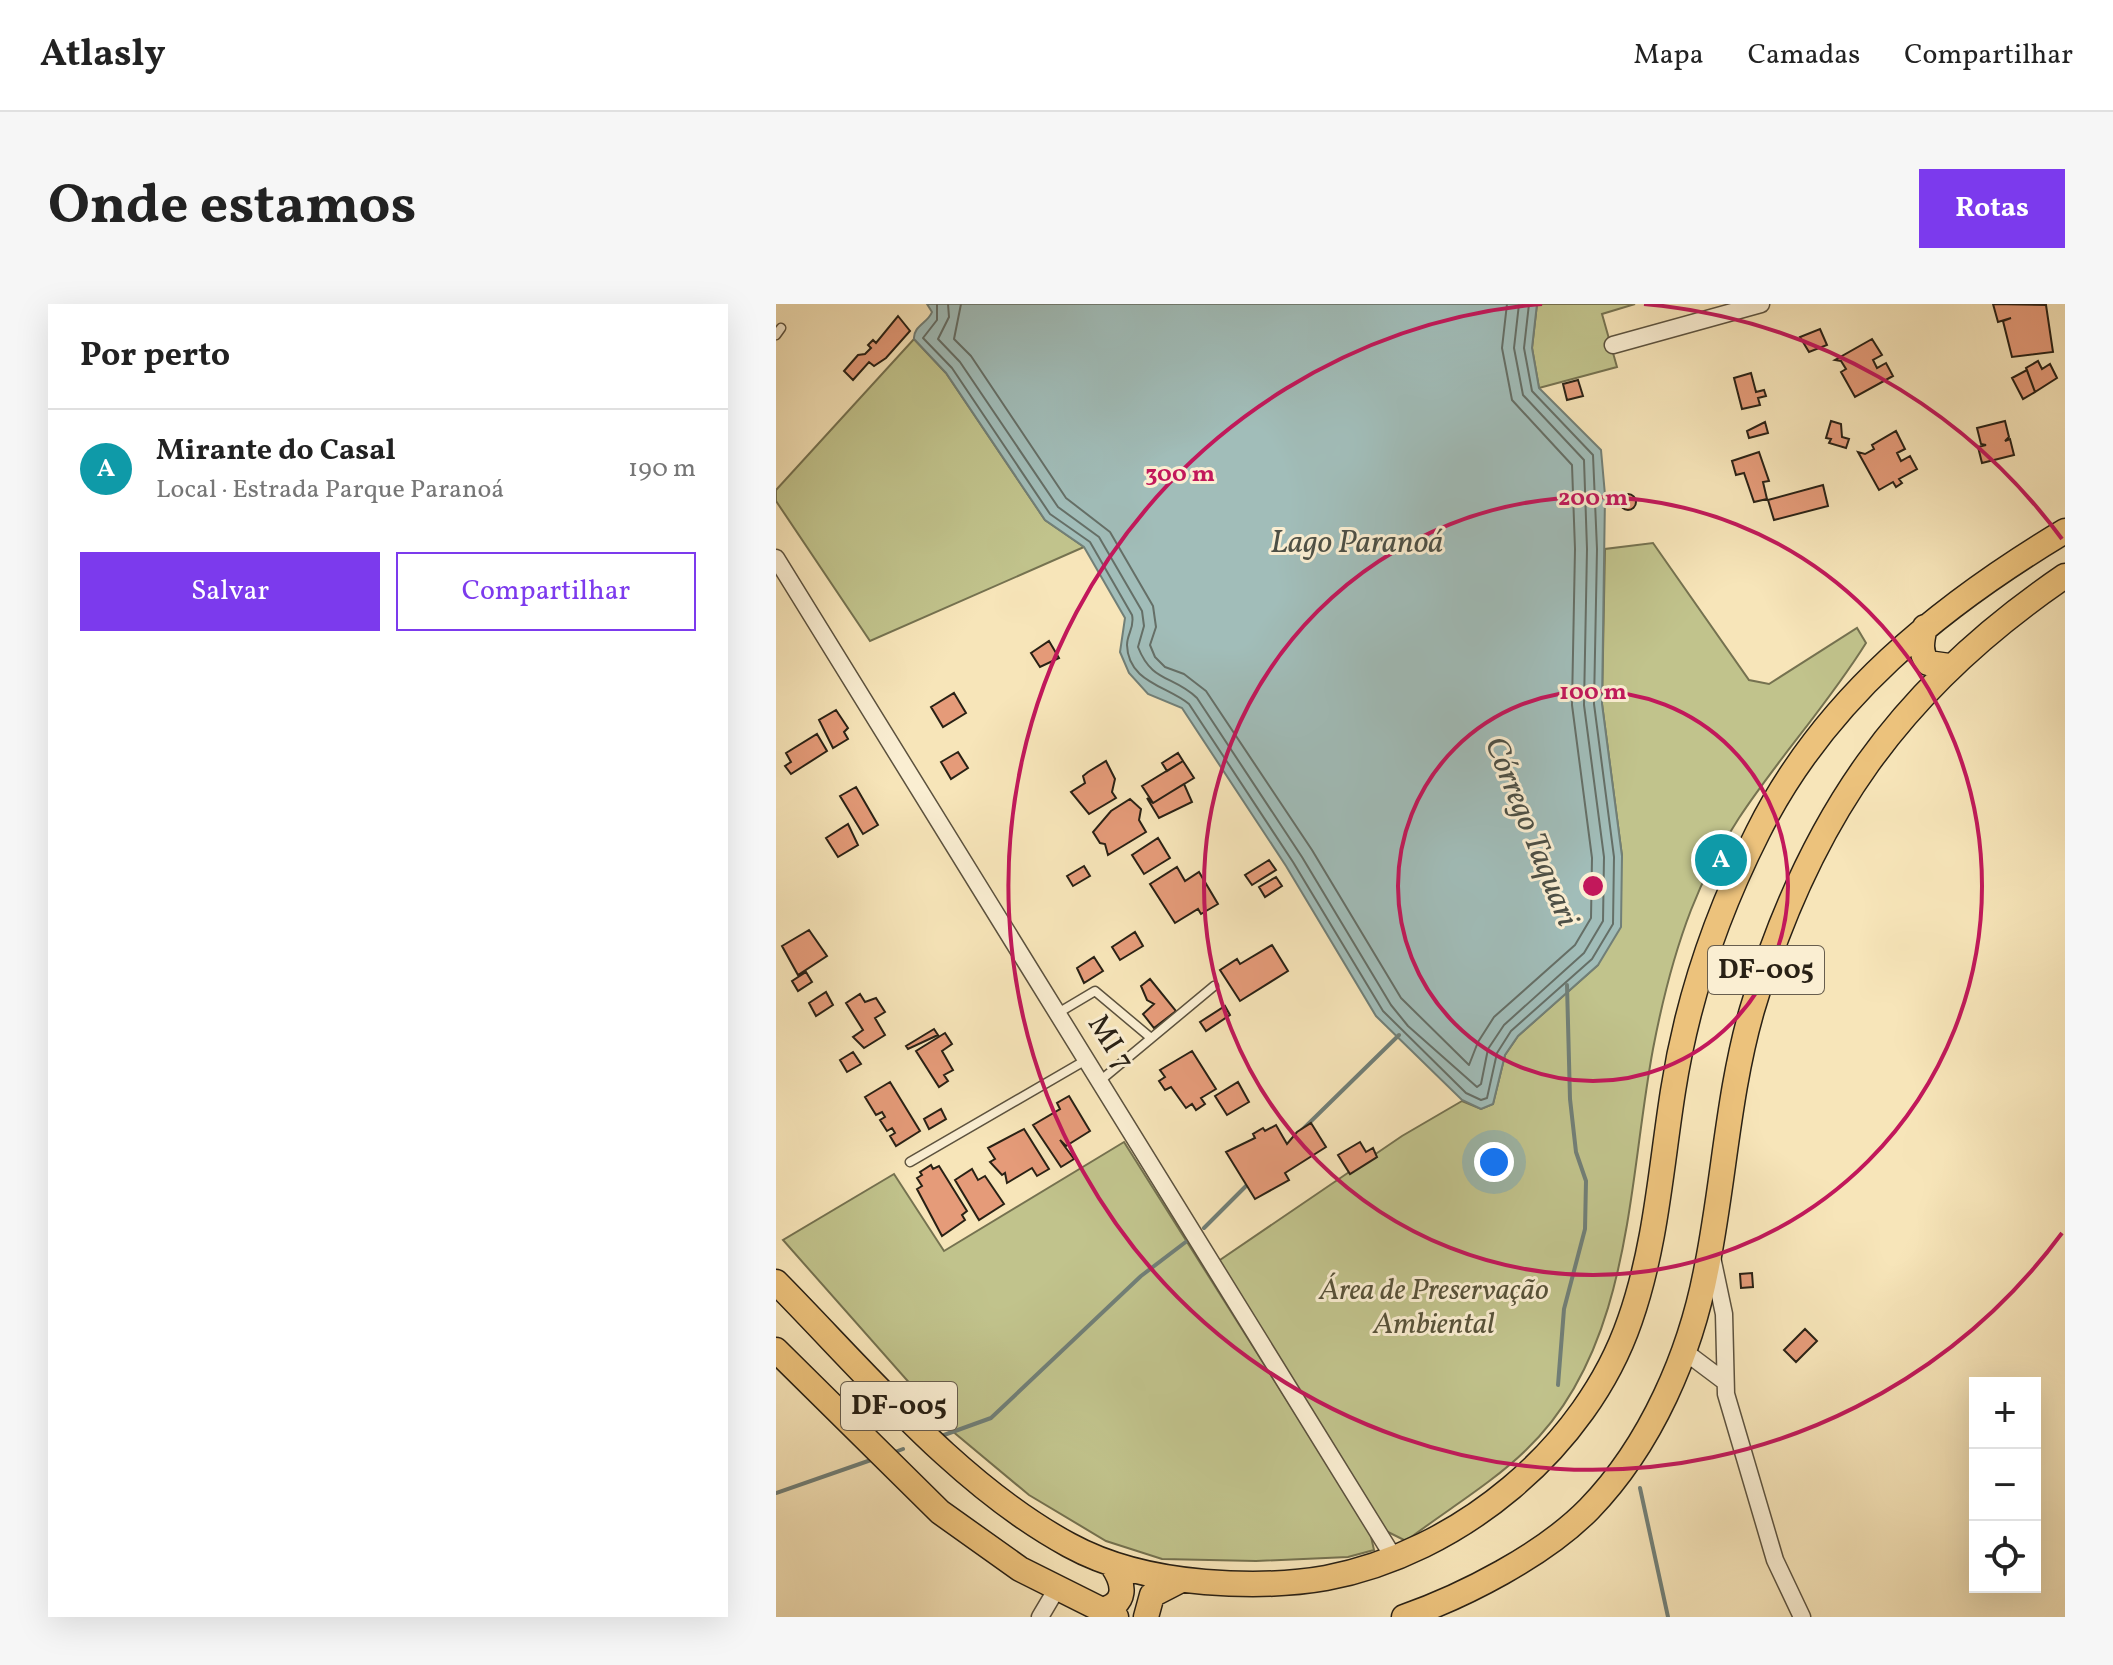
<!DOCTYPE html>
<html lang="pt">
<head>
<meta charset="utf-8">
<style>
  body { margin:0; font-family:Vollkorn,serif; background:#f6f6f6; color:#222 }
  .controls { position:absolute; right:24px; bottom:24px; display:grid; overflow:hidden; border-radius:0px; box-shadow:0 8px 32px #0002 }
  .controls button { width:72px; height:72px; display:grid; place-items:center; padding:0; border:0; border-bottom:2px solid #e0e0e0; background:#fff; color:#222; font:40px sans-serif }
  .you { position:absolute; left:718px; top:858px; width:28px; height:28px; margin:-20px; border:6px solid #fff; border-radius:50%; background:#1a73e8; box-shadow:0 0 0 12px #1a73e833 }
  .badge { display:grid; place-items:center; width:52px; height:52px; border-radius:50%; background:#7c3aed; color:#fff; font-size:26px; font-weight:700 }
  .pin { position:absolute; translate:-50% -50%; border:4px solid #fff; box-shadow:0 2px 8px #0006 }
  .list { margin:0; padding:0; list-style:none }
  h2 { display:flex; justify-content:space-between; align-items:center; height:104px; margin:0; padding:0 32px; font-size:34px }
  h2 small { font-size:26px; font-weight:400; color:#767676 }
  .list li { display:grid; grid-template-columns:52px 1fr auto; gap:24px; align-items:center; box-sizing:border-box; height:120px; padding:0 32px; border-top:2px solid #e0e0e0 }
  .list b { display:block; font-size:30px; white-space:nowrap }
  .list p { margin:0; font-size:26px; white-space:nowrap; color:#767676 }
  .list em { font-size:26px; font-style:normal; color:#767676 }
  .actions { display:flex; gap:16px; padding:24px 32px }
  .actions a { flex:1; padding:18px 0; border:2px solid #7c3aed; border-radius:0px; text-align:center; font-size:28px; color:#7c3aed }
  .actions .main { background:#7c3aed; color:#fff }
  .icon { flex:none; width:44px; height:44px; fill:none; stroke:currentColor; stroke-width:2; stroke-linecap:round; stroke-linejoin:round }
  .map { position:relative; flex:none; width:1289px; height:1313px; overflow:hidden; border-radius:0px }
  header { display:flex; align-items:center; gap:48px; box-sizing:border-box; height:112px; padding:0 40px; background:#fff; border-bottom:2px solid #e0e0e0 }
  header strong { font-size:38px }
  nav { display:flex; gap:44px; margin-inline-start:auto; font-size:28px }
  .intro { display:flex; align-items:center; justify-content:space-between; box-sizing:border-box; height:192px; padding:0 48px }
  h1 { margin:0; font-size:56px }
  .button { padding:20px 36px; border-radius:0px; background:#7c3aed; color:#fff; font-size:28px; font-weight:700 }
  main { display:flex; gap:48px; padding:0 48px }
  aside { flex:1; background:#fff; border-radius:0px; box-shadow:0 8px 32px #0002 }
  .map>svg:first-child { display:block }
  .green { fill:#c1c38c; stroke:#757250; stroke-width:2 }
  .water { fill:#a1bdb9; stroke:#717f77; stroke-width:2 }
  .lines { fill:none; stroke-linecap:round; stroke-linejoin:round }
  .shore { stroke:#656f67; stroke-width:2 }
  .stream { stroke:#717f77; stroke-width:4 }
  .building { fill:#e59b79; stroke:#292115; stroke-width:2 }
  .lane-casing { stroke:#5c523e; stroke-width:11 }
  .street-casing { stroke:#5c523e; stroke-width:19 }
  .primary-casing { stroke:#292115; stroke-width:27 }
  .lane { stroke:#faeed2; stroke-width:8 }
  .street { stroke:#faeed2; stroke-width:16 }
  .primary { stroke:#ecc27c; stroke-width:24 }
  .ring { fill:none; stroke:#c2185b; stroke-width:4 }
  .labels { text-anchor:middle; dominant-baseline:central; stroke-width:6; stroke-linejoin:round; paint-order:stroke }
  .shield { fill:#faeed2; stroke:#685e4e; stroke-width:2 }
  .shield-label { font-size:28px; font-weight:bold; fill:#292115 }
  .street-label { font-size:30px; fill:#292115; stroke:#faeed2 }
  .park-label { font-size:30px; font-style:italic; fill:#575239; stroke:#faeed2 }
  .water-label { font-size:32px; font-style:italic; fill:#4d5046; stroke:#faeed2 }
  .centre { fill:#c2185b; stroke:#faeed2; stroke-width:4 }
  .ring-label { font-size:24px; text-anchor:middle; font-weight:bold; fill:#c2185b; stroke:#faeed2; stroke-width:6; stroke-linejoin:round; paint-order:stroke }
</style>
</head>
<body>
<header>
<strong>Atlasly</strong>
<nav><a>Mapa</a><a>Camadas</a><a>Compartilhar</a></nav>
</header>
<div class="intro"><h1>Onde estamos</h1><a class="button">Rotas</a></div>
<main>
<aside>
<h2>Por perto<small></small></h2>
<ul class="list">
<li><span class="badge" style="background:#0f9aa8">A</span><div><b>Mirante do Casal</b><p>Local · Estrada Parque Paranoá</p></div><em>190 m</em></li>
</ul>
<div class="actions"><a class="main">Salvar</a><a>Compartilhar</a></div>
</aside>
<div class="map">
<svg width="1289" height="1313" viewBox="0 0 1289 1313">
  <rect width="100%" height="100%" fill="#f7e5b9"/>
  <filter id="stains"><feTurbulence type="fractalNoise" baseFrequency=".0025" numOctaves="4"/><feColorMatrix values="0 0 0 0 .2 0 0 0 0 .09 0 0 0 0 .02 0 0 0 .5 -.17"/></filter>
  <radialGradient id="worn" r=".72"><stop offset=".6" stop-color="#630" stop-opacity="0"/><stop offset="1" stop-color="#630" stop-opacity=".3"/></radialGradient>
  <path class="green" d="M761 0H859L826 10 841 63 763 84 756 44Z
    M138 35 170 69 269 216 308 243 94 337 0 197V186Z
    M877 239 973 376 993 380 1081 324 1090 339C1032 432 956 499 915 606 898 650 886 698 877 745 852 878 856 1045 750 1146 715 1180 669 1207 630 1237L598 1221 441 958 626 832 686 797 705 805 717 800 729 751 742 732 822 661 846 552 826 400 829 245Z
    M348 838 594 1228 598 1246 572 1253 480 1257 386 1255 330 1237 253 1191 175 1126 7 936 118 870 168 947Z"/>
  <path class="water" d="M151 0H761L756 44 763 84 825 146 829 191 826 400 846 552 845 623 822 661 742 732 729 751 717 800 705 805 686 796 600 712 510 562 406 404 372 390 353 369 344 348 349 314 308 243 269 216 170 69 138 35C137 22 152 19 156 8Z"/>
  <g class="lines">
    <path class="shore" d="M161 0V16L147 34 176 64 274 210 314 238 356 311C359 323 351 330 351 341 352 378 391 382 413 400L517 558 607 707 690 789 705 796 711 794 721 749 735 727 816 655 837 620 838 553 818 400 821 245 817 151 756 87 748 44 753 0
      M172 0 173 13 162 35 184 58 282 203 323 233 366 307 368 322 362 343C376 379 397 371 421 394L526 553 615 701 632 722 701 783 705 780 712 745 728 721 808 649 827 617 828 553 808 401 811 245 808 156 747 91 738 44 743 0
      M185 0 178 35 195 52 290 194 334 228 377 302 380 323 374 341 379 353 389 363 408 370 430 387 536 546 625 694 693 761 702 738 718 713 799 641 815 614 816 554 796 401 799 245 796 161 736 96 726 44 731 0"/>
    <path class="stream" d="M526 826 623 731
      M428 924 475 877
      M782 1081 788 1005 809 925 810 877 800 848 794 795 791 681
      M168 1131 215 1114 365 972 411 937
      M119 1148 127 1145
      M864 1184 892 1313
      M0 1189 95 1156"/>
  </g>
  <path class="building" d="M1217 0 1270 1 1277 48 1236 53 1227 17 1235 14 1222 18Z
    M122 12 134 27 110 54 98 62 93 58 77 76 68 67 82 51 89 50 95 44 92 41 97 36 100 39Z
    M1044 25 1051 41 1033 48 1024 33Z
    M1096 35 1106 51 1097 56 1101 64 1110 59 1117 72 1079 93 1065 68 1070 65 1065 57 1059 56Z
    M1262 57 1266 65 1274 60 1281 74 1259 88 1250 64Z
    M1251 66 1259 88 1247 95 1236 74Z
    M975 69 980 88 988 86 990 92 982 94 984 101 966 105 958 74Z
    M802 76 807 92 791 96 787 80Z
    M1055 117 1065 120 1066 133 1073 135 1070 144 1053 139 1055 135 1050 134Z
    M1229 117 1233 133 1229 137 1234 135 1238 151 1206 159 1202 143 1210 141 1205 140 1201 124Z
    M989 118 992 129 973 134 971 127Z
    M1120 127 1129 145 1121 149 1125 157 1134 152 1141 165 1123 175 1126 179 1120 183 1117 178 1103 186 1082 148 1089 150 1098 145 1096 141Z
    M983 148 993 177 987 178 991 195 978 198 968 169 960 171 956 157Z
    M1047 181 1052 202 998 216 992 196Z
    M844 198a8 8 0 1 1 16 0a8 8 0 1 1-16 0Z
    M273 337 283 354 264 363 255 349Z
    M178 389 190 409 167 423 155 403Z
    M60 406 72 424 68 428 72 435 57 444 43 416Z
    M41 430 51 447 15 470 9 462 15 458 10 449Z
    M182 448 192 464 175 475 165 458Z
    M402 449 407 457 391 467 386 459Z
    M330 457 339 475 336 488 340 494 313 510 295 488 309 479 307 472 312 468Z
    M407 457 418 474 377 499 366 482Z
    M408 480 416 498 383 514 371 494 377 499Z
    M80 483 102 521 87 530 64 492Z
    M354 495 365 505 363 516 370 528 332 551 329 540 324 539 317 528 335 507Z
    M72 520 82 541 62 553 50 534Z
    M382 534 394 554 368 570 356 551Z
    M493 556 500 566 476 581 469 571Z
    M308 562 314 572 297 582 291 572Z
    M401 563 409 577 423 568 442 600 425 610 422 605 399 619 374 580Z
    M500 573 506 582 489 593 483 583Z
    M33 626 51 652 22 671 6 642Z
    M359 628 367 642 344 656 336 643Z
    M496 641 512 667 464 697 444 666 461 655 464 660Z
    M318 653 327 667 308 679 301 664Z
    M30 668 36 678 22 687 16 677Z
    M374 675 400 707 378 724 367 710 378 700 371 696 365 682Z
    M50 688 57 701 40 712 33 699Z
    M84 690 89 698 100 694 109 708 99 714 109 731 88 744 77 733 87 726 70 699Z
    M449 702 454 711 430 727 424 718Z
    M158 725 162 731 132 745 130 742Z
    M169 729 176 740 166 747 177 766 168 771 172 777 163 783 140 747Z
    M416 747 440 785 425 794 429 800 420 806 416 800 410 804 395 783 389 786 383 777 389 773 384 766Z
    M77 748 85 760 71 768 64 756Z
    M114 778 144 827 120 842 114 832 119 829 116 824 111 827 104 816 109 813 106 808 100 811 89 793Z
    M462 778 473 798 451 811 439 792Z
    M293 792 314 827 290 842 284 836 298 855 285 863 257 821 284 805 281 799Z
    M165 805 170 815 153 825 148 815Z
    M535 819 550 843 509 869 513 876 479 895 450 848 479 834 477 830 487 824 489 827 500 821 511 840 521 828Z
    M248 825 273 865 261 872 256 864 231 879 229 869 226 871 214 858 219 855 212 844Z
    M584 838 590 848 597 844 601 853 574 870 562 851Z
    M155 861 157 865 163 862 191 907 186 911 189 916 166 932 141 885 146 882 141 874 146 871 144 868Z
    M196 865 202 876 209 872 228 900 203 916 179 876Z
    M976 969 977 983 965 984 964 970Z
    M1029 1025 1041 1037 1020 1058 1008 1046Z"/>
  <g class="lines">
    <g class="lane-casing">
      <path id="lane" d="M0 31 5 24
        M282 709 319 687 375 734
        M325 776 438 682
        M134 858 310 756"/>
    </g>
    <g class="street-casing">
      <path id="street" d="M837 41 985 0
        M0 254 618 1254
        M936 953 948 1010 950 1090 999 1256 1026 1313
        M908 1047 948 1077
        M264 1313 280 1286"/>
    </g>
    <g class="primary-casing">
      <path id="primary" d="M1149 323C1146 336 1143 348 1152 359L1173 362
        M0 978C89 1068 182 1181 293 1241 335 1264 381 1274 429 1278 468 1281 511 1281 550 1274 683 1249 810 1144 854 1016 880 942 885 863 897 787 911 696 941 609 982 528 1049 394 1164 302 1289 227
        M0 1046 164 1208 244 1265 340 1313
        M324 1306C352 1301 349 1280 336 1261
        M370 1313 376 1291 405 1276
        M628 1313C688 1292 768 1251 813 1205 875 1141 915 1049 931 962 948 877 952 789 976 706 1033 514 1124 384 1289 272"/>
    </g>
    <use href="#lane" class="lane"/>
    <use href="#street" class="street"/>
    <use href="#primary" class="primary"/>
  </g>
  <g class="ring">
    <circle cx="817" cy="582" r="195"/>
    <circle cx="817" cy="582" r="389"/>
    <path d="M1286 929A584 584 0 1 1 766 0M868 0A584 584 0 0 1 1286 235"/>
  </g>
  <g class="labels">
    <g class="shield">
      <rect x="932" y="642" width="116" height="48" rx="6"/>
      <rect x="65" y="1078" width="116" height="48" rx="6"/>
    </g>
    <g class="shield-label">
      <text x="990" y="666">DF-005</text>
      <text x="123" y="1102">DF-005</text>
    </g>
    <g class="street-label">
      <text transform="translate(334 739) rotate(58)">MI 7</text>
    </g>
    <g class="park-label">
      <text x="658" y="987">Área de Preservação<tspan x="658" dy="34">Ambiental</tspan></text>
    </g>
    <g class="water-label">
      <text x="581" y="240">Lago Paranoá</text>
      <text transform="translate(754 528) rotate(68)">Córrego Taquari</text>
    </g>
  </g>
  <circle cx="817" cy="582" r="12" class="centre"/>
  <g class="ring-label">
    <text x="404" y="177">300 m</text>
    <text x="817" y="201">200 m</text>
    <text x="817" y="395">100 m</text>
  </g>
  <rect width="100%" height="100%" filter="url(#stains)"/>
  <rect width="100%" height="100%" fill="url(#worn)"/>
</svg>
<div class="controls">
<button>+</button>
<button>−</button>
<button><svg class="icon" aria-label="locate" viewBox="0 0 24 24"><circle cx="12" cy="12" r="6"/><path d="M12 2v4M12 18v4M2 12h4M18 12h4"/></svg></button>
</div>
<div class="you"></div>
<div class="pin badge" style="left:945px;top:556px;background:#0f9aa8">A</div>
</div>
</main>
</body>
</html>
